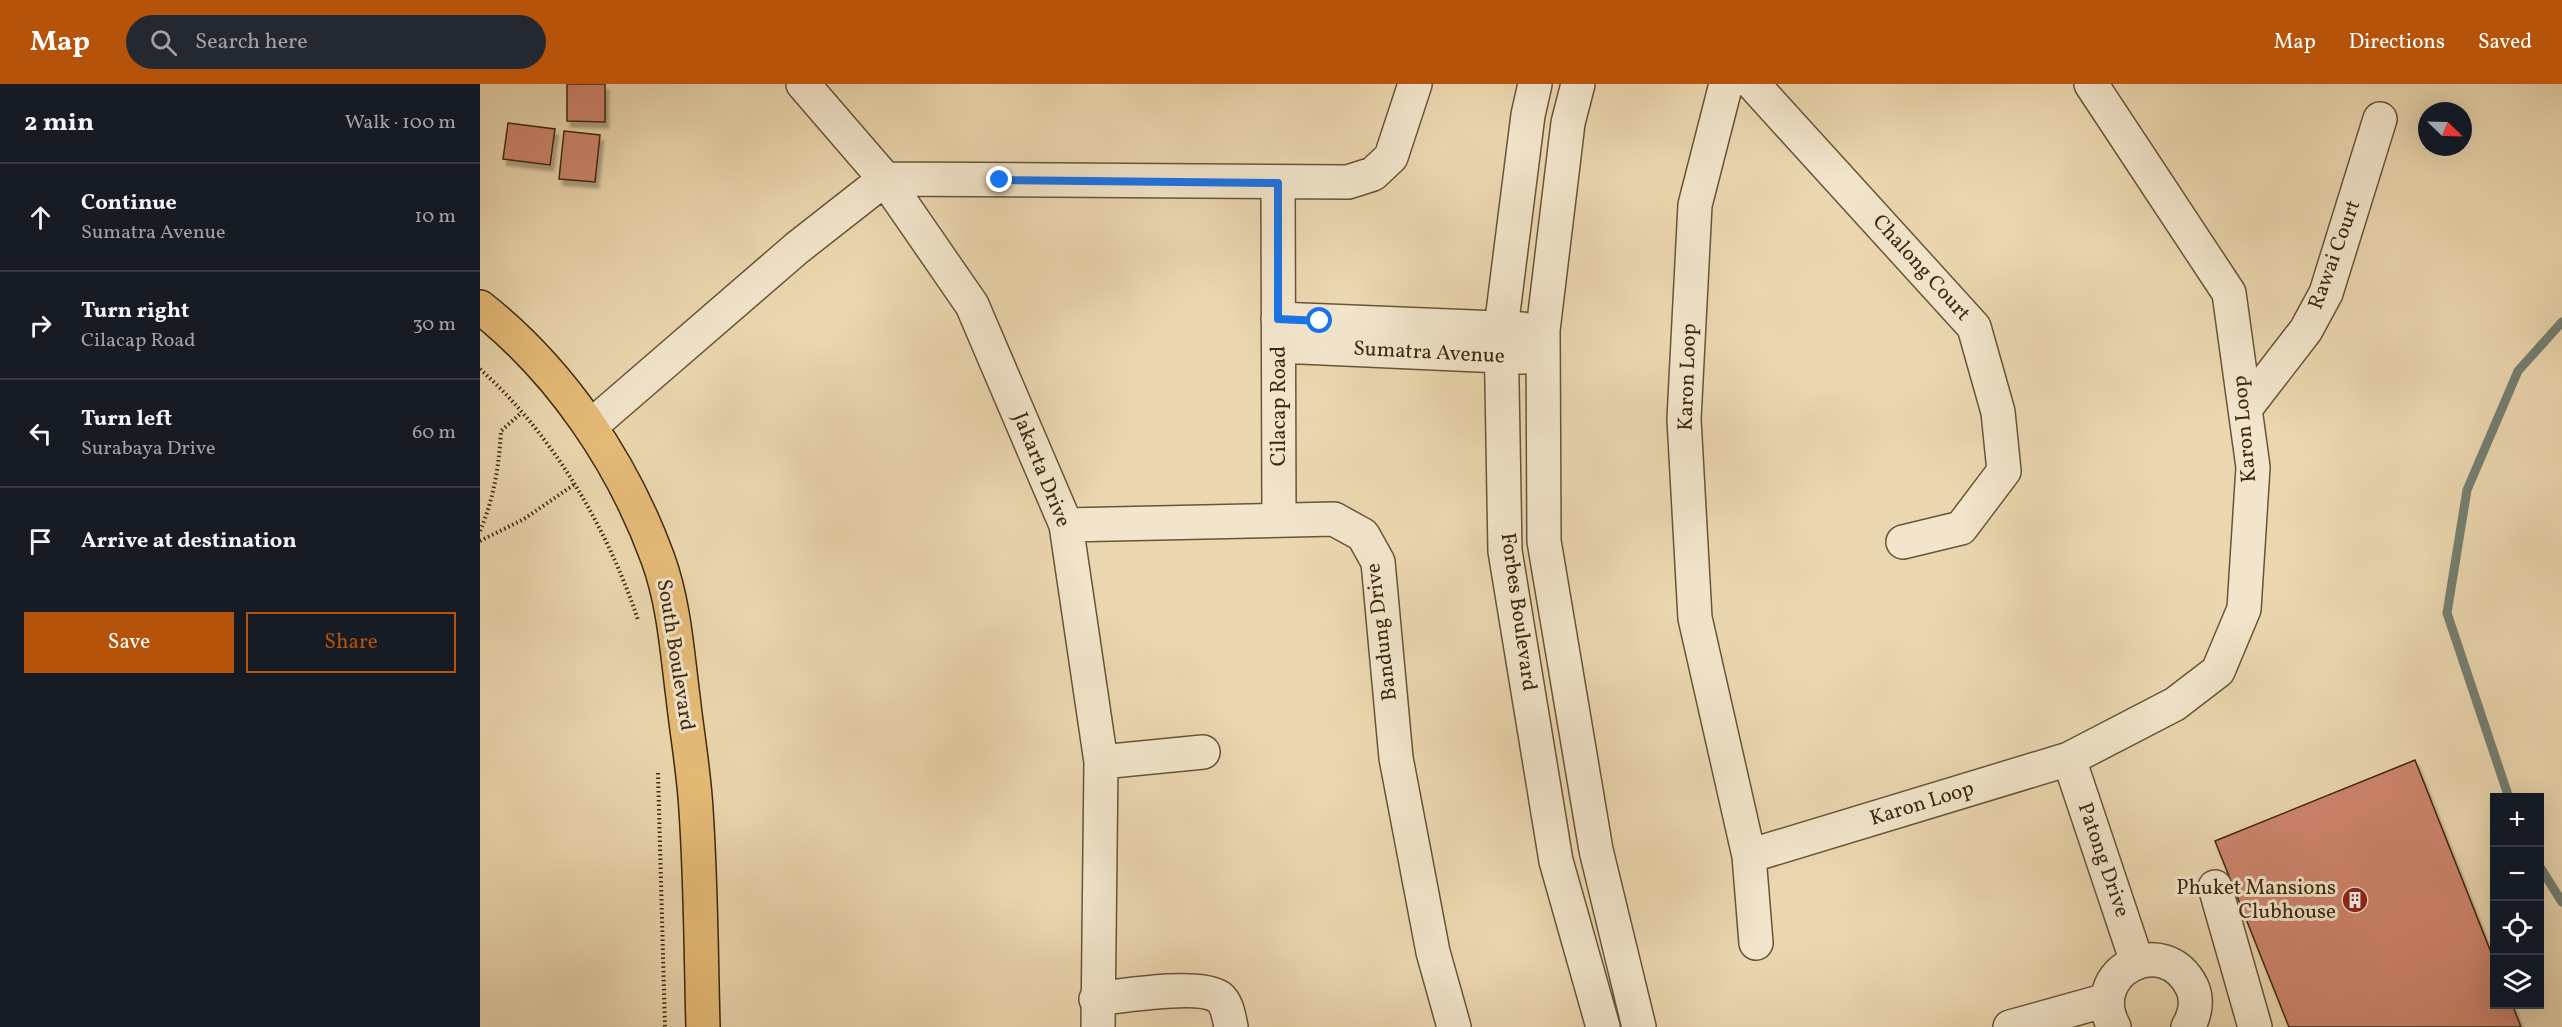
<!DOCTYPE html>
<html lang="en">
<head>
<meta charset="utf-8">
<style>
  body { margin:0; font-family:Vollkorn,serif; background:#242831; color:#f1f3f6 }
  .controls { position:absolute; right:18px; bottom:18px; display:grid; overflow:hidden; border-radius:0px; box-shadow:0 6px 24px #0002 }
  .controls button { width:54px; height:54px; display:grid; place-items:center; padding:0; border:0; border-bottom:2px solid #363941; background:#171b24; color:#f1f3f6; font:30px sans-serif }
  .compass { position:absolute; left:1938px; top:18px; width:54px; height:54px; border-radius:50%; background:#171b24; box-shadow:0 6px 24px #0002; rotate:113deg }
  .stop { position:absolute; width:18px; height:18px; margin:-14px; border:4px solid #1a73e8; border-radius:50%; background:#fff }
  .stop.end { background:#1a73e8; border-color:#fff; box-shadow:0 2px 6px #0008 }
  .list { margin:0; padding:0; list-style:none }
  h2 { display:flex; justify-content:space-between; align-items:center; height:78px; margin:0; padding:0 24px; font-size:26px }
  h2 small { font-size:20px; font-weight:400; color:#9ea1a6 }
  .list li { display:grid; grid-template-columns:39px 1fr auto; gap:18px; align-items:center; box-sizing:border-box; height:108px; padding:0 24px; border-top:2px solid #363941 }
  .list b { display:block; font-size:22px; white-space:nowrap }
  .list p { margin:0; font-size:20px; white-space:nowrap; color:#9ea1a6 }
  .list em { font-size:20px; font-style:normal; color:#9ea1a6 }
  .actions { display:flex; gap:12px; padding:18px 24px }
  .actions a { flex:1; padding:14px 0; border:2px solid #b45309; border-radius:0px; text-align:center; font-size:21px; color:#b45309 }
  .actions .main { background:#b45309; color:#fff }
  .icon { flex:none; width:33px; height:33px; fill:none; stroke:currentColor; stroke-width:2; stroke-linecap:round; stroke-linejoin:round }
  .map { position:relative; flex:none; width:2082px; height:943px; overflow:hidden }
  header { display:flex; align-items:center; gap:36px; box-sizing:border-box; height:84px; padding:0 30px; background:#b45309; color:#fff }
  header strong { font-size:28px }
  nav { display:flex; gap:33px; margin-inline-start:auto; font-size:21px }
  .search { width:420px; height:54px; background:#242831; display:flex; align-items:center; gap:15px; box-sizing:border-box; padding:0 21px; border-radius:33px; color:#9ea1a6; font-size:22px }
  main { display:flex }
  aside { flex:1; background:#171b24 }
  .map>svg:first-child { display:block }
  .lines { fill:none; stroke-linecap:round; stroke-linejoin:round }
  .stream { stroke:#757f72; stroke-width:9 }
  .building { fill:#cf866e; stroke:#3d2910; stroke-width:1.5; filter:url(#shadow) }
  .minor-casing { stroke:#685438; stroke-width:36 }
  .major-casing { stroke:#3d2910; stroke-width:36 }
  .path { stroke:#3d2910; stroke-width:4; stroke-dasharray:1.5 3; stroke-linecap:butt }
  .minor { stroke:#f2e5cb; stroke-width:33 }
  .major { stroke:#e6bc78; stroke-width:33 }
  .route { stroke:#1a73e8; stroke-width:8 }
  .labels { text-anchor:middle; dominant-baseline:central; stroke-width:6; stroke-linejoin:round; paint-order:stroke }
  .street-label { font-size:21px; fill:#3d2910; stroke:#f2e5cb }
  .poi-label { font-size:21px; fill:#3d2910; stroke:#f2e5cb; text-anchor:end }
</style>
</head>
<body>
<header>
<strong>Map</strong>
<div class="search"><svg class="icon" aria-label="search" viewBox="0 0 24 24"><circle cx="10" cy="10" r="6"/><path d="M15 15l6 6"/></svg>Search here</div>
<nav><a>Map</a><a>Directions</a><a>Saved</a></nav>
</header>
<main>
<aside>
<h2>2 min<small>Walk · 100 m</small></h2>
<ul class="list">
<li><svg class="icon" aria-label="ahead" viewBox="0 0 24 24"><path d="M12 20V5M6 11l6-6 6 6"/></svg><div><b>Continue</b><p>Sumatra Avenue</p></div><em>10 m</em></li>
<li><svg class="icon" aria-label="right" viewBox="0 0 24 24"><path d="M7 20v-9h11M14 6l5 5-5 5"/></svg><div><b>Turn right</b><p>Cilacap Road</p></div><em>30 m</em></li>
<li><svg class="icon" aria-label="left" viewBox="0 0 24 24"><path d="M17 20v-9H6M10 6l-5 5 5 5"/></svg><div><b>Turn left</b><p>Surabaya Drive</p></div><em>60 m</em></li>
<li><svg class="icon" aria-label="arrive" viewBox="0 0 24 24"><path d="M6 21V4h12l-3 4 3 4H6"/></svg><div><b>Arrive at destination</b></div></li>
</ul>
<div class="actions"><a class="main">Save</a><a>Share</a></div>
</aside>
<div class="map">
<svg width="2082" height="943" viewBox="0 0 2082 943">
  <defs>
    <filter id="shadow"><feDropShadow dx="3.5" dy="6" stdDeviation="1.5" flood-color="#0004"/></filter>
  </defs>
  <rect width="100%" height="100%" fill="#ebd7af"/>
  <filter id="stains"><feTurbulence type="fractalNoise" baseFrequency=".00333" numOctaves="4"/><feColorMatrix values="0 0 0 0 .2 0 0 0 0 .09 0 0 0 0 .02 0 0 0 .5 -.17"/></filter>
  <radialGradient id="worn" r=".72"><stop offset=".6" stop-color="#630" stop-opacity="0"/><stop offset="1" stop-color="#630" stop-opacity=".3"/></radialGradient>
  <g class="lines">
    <path class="stream" d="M2029 714 1967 529 1987 406 2038 287 2082 238
      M2060 783 2082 818"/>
  </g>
  <path class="building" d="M87 0H125V38L87 37Z
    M28 39 75 45 70 81 23 75Z
    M84 47 120 51 115 98 79 95Z
    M1935 676 2014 876V920H2032L2041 943H1809L1735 757Z"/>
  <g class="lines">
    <g class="minor-casing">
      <path id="minor" d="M323 0 405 95 492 221 586 441 621 678 618 943
        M1055 0 1048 31 1021 244 1025 467 1076 777 1123 943
        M1098 0 1088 39 1063 246 1064 457 1116 766 1159 943
        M1246 0 1215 121 1204 335 1215 534 1269 772 1589 675 1695 620 1738 587 1764 525 1773 383 1749 209 1611 0
        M1273 0 1494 243 1518 328 1524 387 1481 444 1423 458
        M798 99 799 436
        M798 235 1042 245
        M799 262 1043 273
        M1765 325 1826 246 1846 209 1900 35
        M111 342 317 164 405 95 868 98 893 90 911 73 935 0
        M586 441 854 435 883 451 898 478 916 674 953 868 974 943
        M1589 675 1657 878
        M621 678 723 668
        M1269 772 1276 859
        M1735 803 1775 943
        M616 915C641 912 719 899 739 913 747 919 749 933 751 943
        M1530 943 1627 916
        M1634 943C1604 888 1684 846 1712 903 1718 916 1715 931 1708 943"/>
    </g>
    <g class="major-casing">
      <path id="major" d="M0 223C81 287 143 379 178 475 194 519 197 567 203 613 207 650 214 688 216 726 221 798 221 871 223 943"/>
    </g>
    <path class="path" d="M0 285C73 351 127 443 158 536
      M0 447C14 414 19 382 21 347L41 329
      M0 457 44 435 95 400
      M178 689 185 943"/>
    <use href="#minor" class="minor"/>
    <use href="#major" class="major"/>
  </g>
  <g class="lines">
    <path class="route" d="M520 96 798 99V235L840 237"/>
  </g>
  <defs>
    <g id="building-disc" transform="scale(1.35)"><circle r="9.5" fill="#8f2418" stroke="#f2e5cb"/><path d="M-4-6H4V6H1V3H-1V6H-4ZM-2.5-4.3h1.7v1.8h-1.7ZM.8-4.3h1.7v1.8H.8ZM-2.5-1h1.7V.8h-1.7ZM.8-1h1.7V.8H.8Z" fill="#fff"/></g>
  </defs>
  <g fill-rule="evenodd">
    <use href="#building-disc" x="1875" y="816"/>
  </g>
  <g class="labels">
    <g class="street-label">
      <text transform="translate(1855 171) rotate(-70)">Rawai Court</text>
      <text transform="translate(1441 184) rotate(48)">Chalong Court</text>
      <text transform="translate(949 269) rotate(3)">Sumatra Avenue</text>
      <text transform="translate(1208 293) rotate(-88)">Karon Loop</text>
      <text transform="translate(799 322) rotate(-90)">Cilacap Road</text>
      <text transform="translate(1765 345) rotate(-95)">Karon Loop</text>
      <text transform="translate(561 386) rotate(68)">Jakarta Drive</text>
      <text transform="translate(1038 528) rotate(82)">Forbes Boulevard</text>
      <text transform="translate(902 548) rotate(-97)">Bandung Drive</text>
      <text transform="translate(195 571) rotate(81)">South Boulevard</text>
      <text transform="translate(1442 720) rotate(-17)">Karon Loop</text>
      <text transform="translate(1623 776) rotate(71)">Patong Drive</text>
    </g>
    <g class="poi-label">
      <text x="1856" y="804">Phuket Mansions<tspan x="1856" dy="24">Clubhouse</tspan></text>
    </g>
  </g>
  <rect width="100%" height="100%" filter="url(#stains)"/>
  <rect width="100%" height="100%" fill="url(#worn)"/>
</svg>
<div class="controls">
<button>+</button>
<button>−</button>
<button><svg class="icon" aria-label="locate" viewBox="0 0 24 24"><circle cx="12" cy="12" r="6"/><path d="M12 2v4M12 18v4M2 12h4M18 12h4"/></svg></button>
<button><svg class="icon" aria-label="layers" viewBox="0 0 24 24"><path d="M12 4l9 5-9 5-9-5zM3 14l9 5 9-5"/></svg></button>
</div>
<svg class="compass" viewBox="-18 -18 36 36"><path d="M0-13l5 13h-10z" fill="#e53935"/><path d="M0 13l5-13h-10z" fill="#9ea1a6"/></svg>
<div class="stop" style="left:840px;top:237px"></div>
<div class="stop end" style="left:520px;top:96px"></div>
</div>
</main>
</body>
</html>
